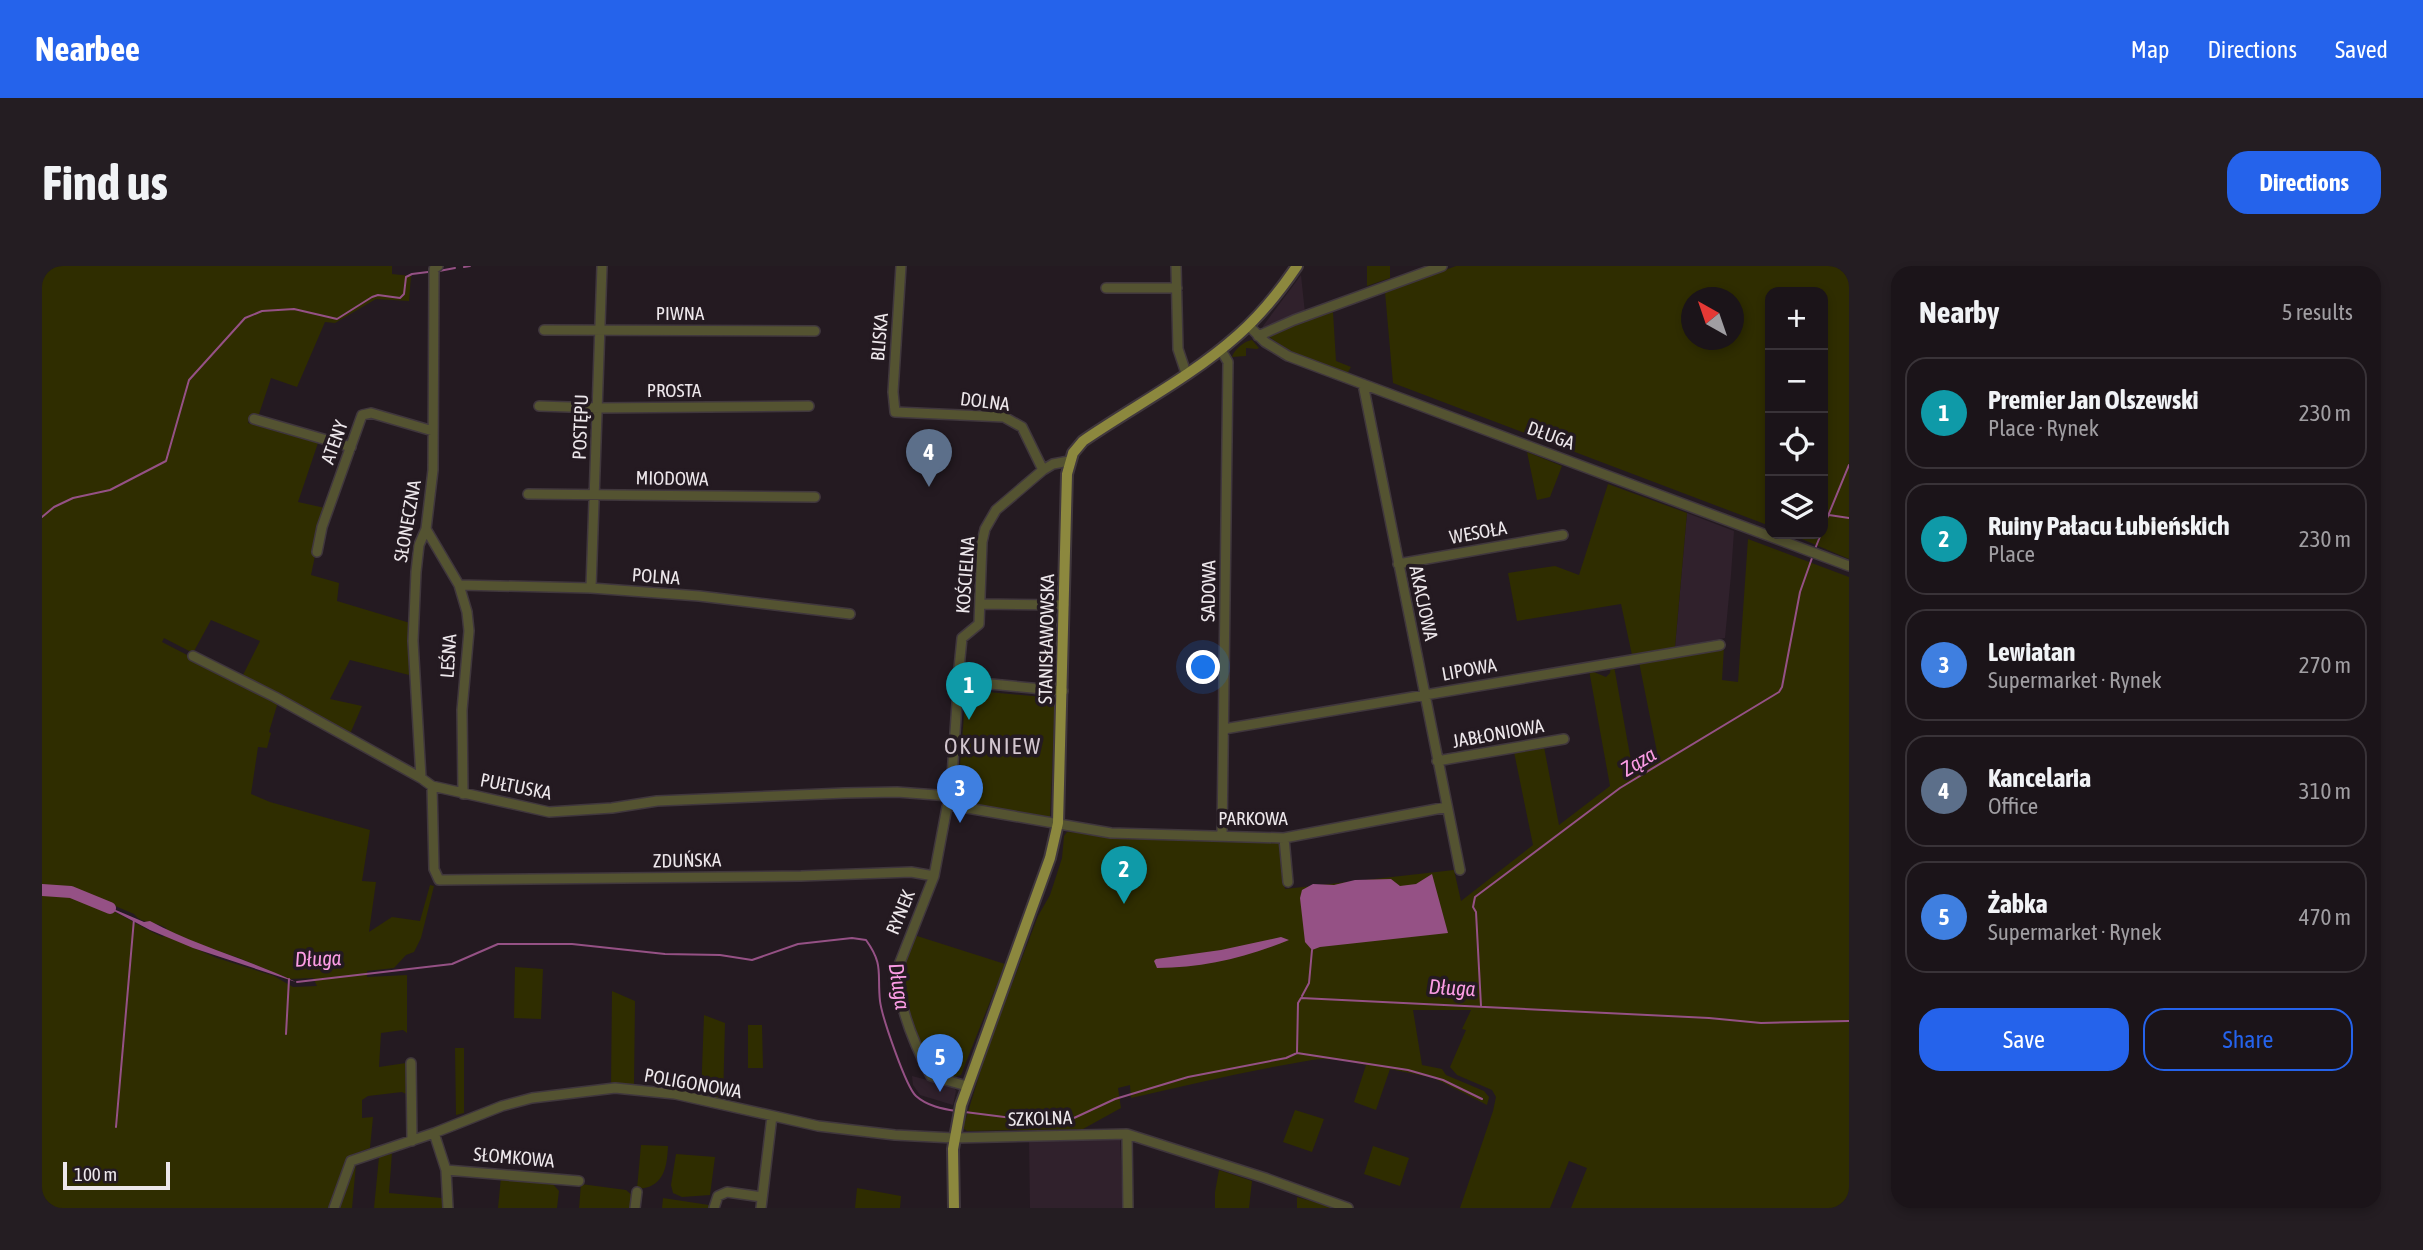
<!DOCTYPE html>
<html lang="en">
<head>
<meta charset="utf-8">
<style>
  body { margin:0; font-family:"Asap Condensed",sans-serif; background:#241d22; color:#f1f3f6 }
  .controls { position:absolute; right:21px; top:21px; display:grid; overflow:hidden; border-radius:14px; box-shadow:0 4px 10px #0003 }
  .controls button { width:63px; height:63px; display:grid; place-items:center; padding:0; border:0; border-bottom:2px solid #393338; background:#1b1419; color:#f1f3f6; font:35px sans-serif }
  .compass { position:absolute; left:1639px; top:21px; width:63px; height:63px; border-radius:50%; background:#1b1419; box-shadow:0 4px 10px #0003; rotate:320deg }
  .scale { position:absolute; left:21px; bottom:18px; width:107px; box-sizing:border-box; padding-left:7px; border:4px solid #ede7eb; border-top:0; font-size:19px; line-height:24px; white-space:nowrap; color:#ede7eb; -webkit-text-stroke:5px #241a21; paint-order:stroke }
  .you { position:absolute; left:1162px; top:402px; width:24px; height:24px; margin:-18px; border:5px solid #fff; border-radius:50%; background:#1a73e8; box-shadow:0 0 0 10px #1a73e833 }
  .badge { display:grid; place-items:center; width:46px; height:46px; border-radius:50%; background:#2563eb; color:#fff; font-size:23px; font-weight:700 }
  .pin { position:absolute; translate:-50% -58px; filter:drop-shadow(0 2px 4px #0008) }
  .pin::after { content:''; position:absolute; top:37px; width:24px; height:21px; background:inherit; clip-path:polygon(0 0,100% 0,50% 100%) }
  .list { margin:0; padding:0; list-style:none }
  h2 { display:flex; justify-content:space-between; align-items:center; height:91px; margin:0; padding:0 28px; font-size:30px }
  h2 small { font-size:23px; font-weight:400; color:#a09ea2 }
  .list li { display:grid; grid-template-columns:46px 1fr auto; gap:21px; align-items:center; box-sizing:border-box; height:112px; margin:0 14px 14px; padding:0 14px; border:2px solid #393338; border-radius:21px }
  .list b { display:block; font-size:26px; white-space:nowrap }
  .list p { margin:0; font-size:23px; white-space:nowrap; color:#a09ea2 }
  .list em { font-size:23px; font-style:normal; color:#a09ea2 }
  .actions { display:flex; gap:14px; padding:21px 28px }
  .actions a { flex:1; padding:16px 0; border:2px solid #2563eb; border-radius:21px; text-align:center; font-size:24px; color:#2563eb }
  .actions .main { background:#2563eb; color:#fff }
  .icon { flex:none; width:38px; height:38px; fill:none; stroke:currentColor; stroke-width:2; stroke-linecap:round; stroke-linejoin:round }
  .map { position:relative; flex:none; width:1807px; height:942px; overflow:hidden; border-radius:21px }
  header { display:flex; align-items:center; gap:42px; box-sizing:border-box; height:98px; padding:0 35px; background:#2563eb; color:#fff }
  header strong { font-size:33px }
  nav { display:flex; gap:38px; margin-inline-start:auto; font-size:24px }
  .intro { display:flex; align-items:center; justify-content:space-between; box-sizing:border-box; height:168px; padding:0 42px }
  h1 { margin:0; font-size:49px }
  .button { padding:18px 32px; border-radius:21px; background:#2563eb; color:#fff; font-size:24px; font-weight:700 }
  main { display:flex; gap:42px; padding:0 42px }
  aside { flex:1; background:#1b1419; border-radius:21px; box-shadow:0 4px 10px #0003 }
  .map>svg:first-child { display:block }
  .built { fill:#30212c }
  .green { fill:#2f2d00; fill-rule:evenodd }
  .water { fill:#955185 }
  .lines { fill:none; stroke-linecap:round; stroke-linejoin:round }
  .stream { stroke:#955185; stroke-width:2 }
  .river { stroke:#955185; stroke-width:12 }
  .minor-casing { stroke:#40373d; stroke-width:12 }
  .major-casing { stroke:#40373d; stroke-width:14 }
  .minor { stroke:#545331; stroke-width:9 }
  .major { stroke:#8c883e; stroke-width:10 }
  .labels { text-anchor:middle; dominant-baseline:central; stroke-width:7; stroke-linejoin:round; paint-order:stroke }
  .street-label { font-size:19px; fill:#ede7eb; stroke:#241a21 }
  .water-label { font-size:21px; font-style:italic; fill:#fb9ce4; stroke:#241a21 }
  .quarter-label { font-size:23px; letter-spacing:2px; fill:#d3c6cf; stroke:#241a21 }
</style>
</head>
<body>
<header>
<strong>Nearbee</strong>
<nav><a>Map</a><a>Directions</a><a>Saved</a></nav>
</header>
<div class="intro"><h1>Find us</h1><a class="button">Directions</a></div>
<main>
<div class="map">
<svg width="1807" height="942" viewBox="0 0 1807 942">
  <rect width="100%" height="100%" fill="#241a21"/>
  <path class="built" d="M1259 9 1263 47 1221 62V60Z
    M1645 247 1692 265 1689 309 1683 372 1633 381Z
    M870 810 912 821 914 825 911 839 878 829 871 819Z
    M1078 871 1081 942H988L987 874Z"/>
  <path class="green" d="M0 0H350V8L369 10 367 35 334 33 293 57 283 56 255 121 229 112 216 151 209 148 206 157 276 177 256 236 283 242 269 309 297 317 295 335 368 357 371 410 308 394 288 433 320 440 308 468 200 411 218 375 169 354 151 387 122 372 120 376 236 436 227 466 229 467 225 482 216 481 209 528 228 536 328 564 320 615 334 616 327 666 350 651 378 655 388 619 392 620 379 672 372 686 364 689 352 702 325 705V711L365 709V767L361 764 339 767 337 801 364 797V828L360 826 326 830 320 834V852L331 851 328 882 309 889 314 898 310 942H0V626C9 627 19 626 27 628 61 635 91 658 121 671L122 669 175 692 232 710 251 721 275 720 271 712 247 713 197 692 151 677 124 664V662C113 655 99 658 92 648L33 623 0 620Z
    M1325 0H1348V12L1325 20Z
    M1414 0H1807V293L1748 268H1781V26H1728V260L1351 117 1343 26ZM1650 32H1692V74H1650Z
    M1302 38V41L1291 46 1294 95 1309 101 1305 108 1255 89 1227 71 1229 67Z
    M1210 74 1217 82 1215 83 1204 82V90L1190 91C1192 84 1202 75 1210 74Z
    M1485 186 1520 200 1508 231 1495 234Z
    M1566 218 1645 247 1633 381 1590 389 1579 338 1475 355 1466 307 1513 300 1537 309Z
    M1706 273 1807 311V942H1529L1545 902 1527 895 1508 942H1418L1451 845 1454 831 1450 824 1415 809 1408 801 1424 764 1420 763 1429 744H1371L1380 799 1400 803 1404 809 1442 825 1447 831 1445 839 1392 812 1348 803 1334 844 1312 836 1324 799C1308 796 1287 791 1270 794 1210 804 1149 818 1089 832L1088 819 1076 822 1079 842 1041 863 925 865 921 862 945 784 996 650 1008 629 1020 592 1022 570 1025 566 1238 577 1243 623 1412 604 1419 635 1491 579 1472 486 1502 481 1517 559 1568 520 1547 404 1564 411 1568 407 1569 400H1572L1591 506 1616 491 1597 396 1682 381 1680 414 1696 416Z
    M924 424 1013 432 1008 552 915 537Z
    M872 669 963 698 919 809 915 810 914 813 895 809C877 776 857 738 861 700 862 689 868 678 872 669Z
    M473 701 501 703 499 753 472 752Z
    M570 725 593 735 592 819 569 820Z
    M662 749 683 757 681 836 659 830Z
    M706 759H720L721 802H706Z
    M413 782H422V847L414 849Z
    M1253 844 1282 853 1270 886 1241 876Z
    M599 879 626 880C625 903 621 922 595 923Z
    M1331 880 1367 892 1358 920 1322 908Z
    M350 887 347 927 400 932V942H332L337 891Z
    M634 888 673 891 668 929 640 931 631 927 629 919Z
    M1177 904 1210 915 1207 942H1173V926Z
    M459 911 510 917 517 925 515 942H456Z
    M539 918 584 924 591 930 590 942H537Z
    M815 922 859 930 858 942H813Z
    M1255 931 1293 942H1255Z
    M621 932 667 939V942H620Z"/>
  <path class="water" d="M1390 608 1406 667 1278 681 1270 684 1263 676 1258 632 1260 624 1271 618 1292 619 1313 614 1349 613 1358 620 1374 618Z
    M55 636 102 656 108 655C154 680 206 693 254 716L151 682 108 664Z
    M1239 671 1247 674C1205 691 1161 702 1115 702L1112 695 1114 693 1179 684Z"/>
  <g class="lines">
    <path class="stream" d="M422 1 428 0
      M397 5 413 2
      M1787 249 1807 252
      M0 251 12 241 31 232 68 224 124 195 147 114 203 52 220 45 252 43 295 53 330 31 336 29 358 32 362 28 364 11 370 8 386 6
      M1781 262 1807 199
      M1773 283 1779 268
      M255 716 410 698 456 678H530L623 688 678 689 710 694 756 678 810 672 824 674C842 699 835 707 838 735 840 751 864 821 874 830 885 840 901 843 914 845
      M1260 730 1267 717 1270 684
      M1439 740 1434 646 1431 641 1433 631 1578 522 1737 426 1740 421 1758 326 1770 292
      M244 768 247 713
      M1255 787 1366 804 1401 814 1440 833
      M923 846 986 854 1032 852 1073 833 1146 811 1244 792 1255 787 1256 737 1259 732 1667 752 1719 757 1807 755
      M74 861 92 653"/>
    <path class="river" d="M0 624 29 626 68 642"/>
    <g class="minor-casing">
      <path id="minor" d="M859 0 851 126 853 146 962 151 980 161 1001 204
        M1134 0 1136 83 1144 107
        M1064 22H1135
        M1207 60 1223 76 1246 90 1807 300
        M502 64 773 65
        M1216 70 1252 54 1400 0
        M1179 84 1186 96 1180 570
        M1321 118 1418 604
        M497 140 557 142 767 140
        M212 153 309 181
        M486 228 773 231
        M384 263 417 319 425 346 427 365 420 444 421 528
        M275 286 280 261 320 149 329 147 391 165
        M1356 298 1521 269
        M417 319 549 322 657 330 808 348
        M549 322 560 0
        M938 338 1022 339
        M151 390 233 431 379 512 390 520 507 546 570 542 615 535 803 527 855 526 908 530
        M918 418 916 423 908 539 905 541 892 610 855 704C856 741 872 778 889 810L925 820
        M918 418 916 412 920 372 937 358 940 276 943 263 954 244 1001 204 1011 198 1027 195
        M918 418 928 416 1021 425
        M1182 463 1678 379
        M1395 495 1522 473
        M379 512 371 375 374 306 377 279 384 263 391 204 392 3 396 0
        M390 520 392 603 397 614 759 610 869 606 892 610
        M908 539 1069 567 1242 572 1405 541
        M1242 572 1246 616
        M369 797 370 875
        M392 867 404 904 406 942
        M1085 868 1086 942
        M404 904 537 915
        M292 942 309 895 392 867 460 840 490 832 573 822 633 828 776 860 853 869 912 872 1085 868 1223 912 1306 942
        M593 942 595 926
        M672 942 676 930 685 926 720 931
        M719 942 730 850"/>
    </g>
    <g class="major-casing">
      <path id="major" d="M912 942 911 883 919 839 1008 592 1016 557 1025 208 1031 187 1041 175C1092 140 1149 111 1196 69 1219 49 1238 25 1255 0"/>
    </g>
    <use href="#minor" class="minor"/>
    <use href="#major" class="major"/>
  </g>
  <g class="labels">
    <g class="street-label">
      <text x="638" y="47">PIWNA</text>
      <text transform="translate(837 71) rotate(-85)">BLISKA</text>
      <text x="632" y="124">PROSTA</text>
      <text transform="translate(943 135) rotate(7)">DOLNA</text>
      <text transform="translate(538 161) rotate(-88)">POSTĘPU</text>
      <text transform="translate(1509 169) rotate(20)">DŁUGA</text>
      <text transform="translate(292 176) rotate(-70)">ATENY</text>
      <text transform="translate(630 212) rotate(1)">MIODOWA</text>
      <text transform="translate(365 255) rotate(-80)">SŁONECZNA</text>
      <text transform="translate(1436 266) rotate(-10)">WESOŁA</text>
      <text transform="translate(923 309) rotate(-86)">KOŚCIELNA</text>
      <text transform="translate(614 310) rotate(4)">POLNA</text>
      <text transform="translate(1166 325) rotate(-89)">SADOWA</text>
      <text transform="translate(1382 337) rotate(78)">AKACJOWA</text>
      <text transform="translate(1004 373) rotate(-89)">STANISŁAWOWSKA</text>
      <text transform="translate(406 390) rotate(-86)">LEŚNA</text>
      <text transform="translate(1427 403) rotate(-10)">LIPOWA</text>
      <text transform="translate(1456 467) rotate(-10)">JABŁONIOWA</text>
      <text transform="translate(474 520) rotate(11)">PUŁTUSKA</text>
      <text x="1211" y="552">PARKOWA</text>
      <text transform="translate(645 594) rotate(-1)">ZDUŃSKA</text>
      <text transform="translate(858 646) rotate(-68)">RYNEK</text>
      <text transform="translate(651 817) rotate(10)">POLIGONOWA</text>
      <text transform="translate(998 852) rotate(-2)">SZKOLNA</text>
      <text transform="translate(472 891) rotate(5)">SŁOMKOWA</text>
    </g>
    <g class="water-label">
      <text transform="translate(1596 495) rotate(-31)">Ząza</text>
      <text transform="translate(276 692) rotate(-2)">Długa</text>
      <text transform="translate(858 720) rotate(81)">Długa</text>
      <text transform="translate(1410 721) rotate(3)">Długa</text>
    </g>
    <g class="quarter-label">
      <text x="951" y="480">OKUNIEW</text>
    </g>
  </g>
</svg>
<div class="controls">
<button>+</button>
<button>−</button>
<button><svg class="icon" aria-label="locate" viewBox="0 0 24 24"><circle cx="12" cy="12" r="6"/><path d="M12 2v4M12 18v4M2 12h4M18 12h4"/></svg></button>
<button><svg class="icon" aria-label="layers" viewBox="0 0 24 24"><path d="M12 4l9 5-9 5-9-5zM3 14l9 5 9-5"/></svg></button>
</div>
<svg class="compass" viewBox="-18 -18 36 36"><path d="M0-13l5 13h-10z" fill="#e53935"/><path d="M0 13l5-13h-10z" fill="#a09ea2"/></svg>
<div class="scale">100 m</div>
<div class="you"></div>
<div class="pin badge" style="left:927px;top:454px;background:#0f9aa8">1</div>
<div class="pin badge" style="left:1082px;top:638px;background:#0f9aa8">2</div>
<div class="pin badge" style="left:918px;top:557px;background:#3f7fe0">3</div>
<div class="pin badge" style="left:887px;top:221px;background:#5c6f8a">4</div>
<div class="pin badge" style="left:898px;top:826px;background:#3f7fe0">5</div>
</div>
<aside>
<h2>Nearby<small>5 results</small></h2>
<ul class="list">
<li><span class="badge" style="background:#0f9aa8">1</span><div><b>Premier Jan Olszewski</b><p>Place · Rynek</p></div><em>230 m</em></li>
<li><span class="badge" style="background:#0f9aa8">2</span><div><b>Ruiny Pałacu Łubieńskich</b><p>Place</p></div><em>230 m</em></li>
<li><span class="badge" style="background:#3f7fe0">3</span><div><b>Lewiatan</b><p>Supermarket · Rynek</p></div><em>270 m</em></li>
<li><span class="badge" style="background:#5c6f8a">4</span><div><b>Kancelaria</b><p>Office</p></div><em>310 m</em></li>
<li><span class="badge" style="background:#3f7fe0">5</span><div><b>Żabka</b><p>Supermarket · Rynek</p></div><em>470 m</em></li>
</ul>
<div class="actions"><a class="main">Save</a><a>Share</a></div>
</aside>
</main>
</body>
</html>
